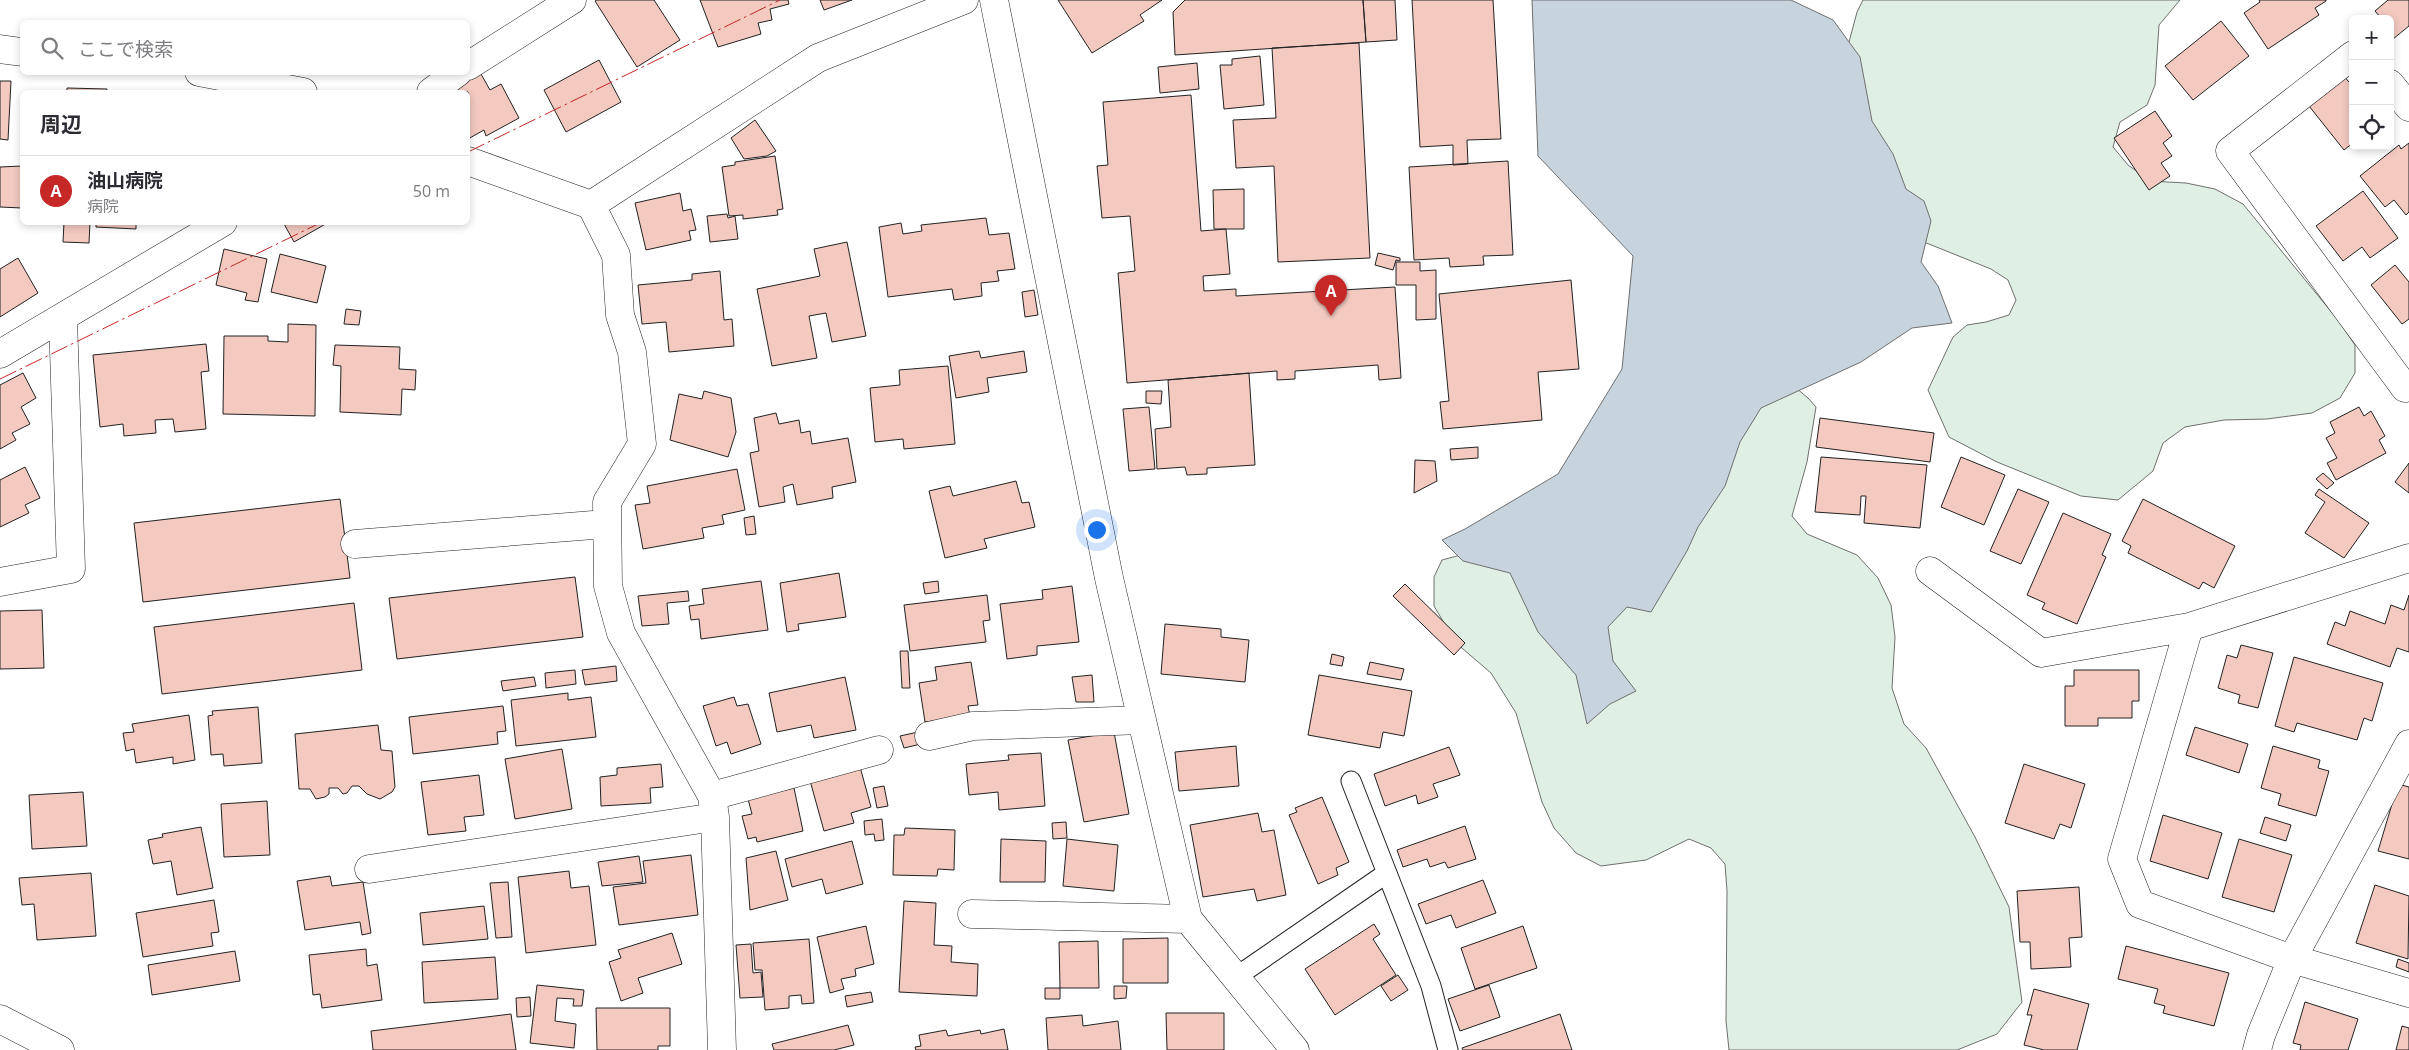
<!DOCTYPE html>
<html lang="ja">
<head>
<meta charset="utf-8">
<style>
  body { margin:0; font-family:"Open Sans","Noto Sans JP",sans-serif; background:#f7f7f7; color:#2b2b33 }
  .controls { position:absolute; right:15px; top:15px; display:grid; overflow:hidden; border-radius:8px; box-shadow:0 2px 8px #0003 }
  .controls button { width:45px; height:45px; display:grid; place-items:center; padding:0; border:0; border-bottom:1px solid #e1e1e2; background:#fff; color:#2b2b33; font:25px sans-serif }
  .you { position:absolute; left:1096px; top:529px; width:18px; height:18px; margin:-12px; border:4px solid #fff; border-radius:50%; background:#1a73e8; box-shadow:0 0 0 8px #1a73e833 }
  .badge { display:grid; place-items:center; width:32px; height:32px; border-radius:50%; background:#c62828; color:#fff; font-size:16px; font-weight:700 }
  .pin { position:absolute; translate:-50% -41px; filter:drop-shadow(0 1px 2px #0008) }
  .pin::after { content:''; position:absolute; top:26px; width:18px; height:15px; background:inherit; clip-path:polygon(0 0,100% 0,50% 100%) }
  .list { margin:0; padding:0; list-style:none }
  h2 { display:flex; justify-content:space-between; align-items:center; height:65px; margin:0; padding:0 20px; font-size:21px }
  h2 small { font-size:16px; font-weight:400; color:#7c7c81 }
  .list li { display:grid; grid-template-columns:32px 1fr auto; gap:15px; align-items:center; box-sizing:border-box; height:70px; padding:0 20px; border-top:1px solid #e1e1e2 }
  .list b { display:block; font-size:19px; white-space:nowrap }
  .list p { margin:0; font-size:16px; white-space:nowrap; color:#7c7c81 }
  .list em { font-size:16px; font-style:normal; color:#7c7c81 }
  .icon { flex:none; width:28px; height:28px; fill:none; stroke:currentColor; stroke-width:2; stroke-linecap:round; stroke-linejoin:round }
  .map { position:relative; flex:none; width:2409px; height:1050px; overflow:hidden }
  .search { position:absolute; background:#fff; box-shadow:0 2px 8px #0003; left:20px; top:20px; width:450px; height:55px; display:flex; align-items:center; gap:12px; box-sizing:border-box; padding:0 18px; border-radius:8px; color:#7c7c81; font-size:19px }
  .panel { position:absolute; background:#fff; box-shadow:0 2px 8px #0003; left:20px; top:90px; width:450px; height:135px; border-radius:8px }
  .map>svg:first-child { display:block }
  .green { fill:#e0efe3; stroke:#6f6f6f }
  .water { fill:#c7d3dd; stroke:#6f6f6f }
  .building { fill:#f3c9c0; stroke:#222 }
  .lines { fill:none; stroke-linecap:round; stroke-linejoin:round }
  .lane-casing { stroke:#222; stroke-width:21 }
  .street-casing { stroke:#222; stroke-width:29 }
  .secondary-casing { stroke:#222; stroke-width:29 }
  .lane { stroke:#fff; stroke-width:19 }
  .street { stroke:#fff; stroke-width:28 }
  .secondary { stroke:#fff; stroke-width:28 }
  .power { stroke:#c62828; stroke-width:1; stroke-dasharray:18 4 2.5 4; stroke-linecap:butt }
</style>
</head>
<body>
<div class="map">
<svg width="2409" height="1050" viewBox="0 0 2409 1050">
  <rect width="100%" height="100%" fill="#fff"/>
  <path class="green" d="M1863 0H2180L2159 25 2155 85 2147 105 2120 122 2113 147 2128 165 2150 181 2186 183 2215 189 2243 204 2338 320 2355 345V373L2340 398 2312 413 2267 419 2224 420 2185 427 2163 443 2153 471 2118 500 2081 496 1997 462 1949 437 1928 390 1953 337 1967 325 1986 322 2009 315 2016 300 2008 280 1991 269 1914 238 1845 57 1857 12Z
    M1783 377 1808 398 1816 407 1807 462 1792 516 1807 534 1857 555 1878 578 1891 605 1895 637 1892 688 1904 724 1926 748 1975 837 2009 907 2022 1002 1997 1034 1957 1050H1729L1726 1021 1727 891 1725 864 1711 848 1689 839 1646 860 1601 866 1576 853 1554 828 1542 802 1516 713 1491 673 1456 643 1434 606V577L1442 560 1498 545 1598 611 1708 462Z"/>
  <path class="water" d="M1532 0H1791L1833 20 1860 57 1872 121 1893 154 1906 189 1924 201 1931 221 1921 262 1938 286 1952 323 1912 328 1861 362 1761 408 1740 442 1725 486 1698 527 1687 551 1651 612 1627 607 1608 627 1613 661 1636 691 1610 704 1587 724 1576 675 1538 632 1510 573 1463 561 1442 540 1465 529 1558 474 1622 369 1633 256 1538 156Z"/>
  <path class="building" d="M597 0H654L680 40 637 67 595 1Z
    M700 0H788L789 4 770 9 772 20 758 23 761 34 718 47Z
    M820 0H852L824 10Z
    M1058 0H1162L1140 15 1144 21 1092 53Z
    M1185 0H1363L1366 42 1175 55 1173 12Z
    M1363 0H1395L1397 40 1366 42Z
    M1412 0H1493L1501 139 1467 140 1468 164 1453 165V145L1420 147Z
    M2259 0H2326V1L2315 8 2319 15 2268 49 2244 13 2260 2Z
    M2388 0H2409V26L2393 39 2390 36V19H2378L2380 17 2375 11Z
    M2221 21 2249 56 2193 100 2165 66Z
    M1359 43 1370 258 1278 262 1274 166 1236 168 1233 120 1276 118 1272 48Z
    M1260 56 1264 105 1224 109 1220 65H1232V59Z
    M599 60 621 102 566 132 544 90Z
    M1197 63 1199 89 1160 93 1158 67Z
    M2341 73 2349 82 2353 79V143L2344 150 2305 101Z
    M481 74 490 90 501 84 519 118 486 136 484 130 468 139V92H446Z
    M0 81H11L8 140 0 139Z
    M67 88 107 89V92H67Z
    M1191 95 1201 231 1226 229 1230 274 1203 276 1204 291 1236 289V296L1395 287 1401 378 1379 380 1378 365 1295 371V379L1277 380V371L1127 383 1118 273 1135 271 1130 216 1102 218 1097 166 1108 165 1103 102Z
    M2155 111 2172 136 2163 143 2172 156 2161 163 2170 176 2149 190 2114 138Z
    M755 120 776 151 767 156 744 159 731 138Z
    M2409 143V212L2406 215 2394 200 2385 207 2360 176 2399 145 2401 149Z
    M775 156 783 209 777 210 778 215 743 219V215L729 216 722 167 735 165V162Z
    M1508 161 1513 255 1483 256 1484 265 1450 267 1449 258 1414 260 1409 167Z
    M22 166V208L0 207V167Z
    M1244 189V229H1214L1213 190Z
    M2363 191 2398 238 2370 258 2362 247 2343 261 2316 226Z
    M680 193 683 211 691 209 696 230 689 231 691 240 646 250 635 203Z
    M727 214 728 218 735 216 738 239 710 242 707 216Z
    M986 218 989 235 1009 233 1015 269 997 271 999 281 981 283 982 296 954 300 952 289 888 297 879 227 901 223 903 234 922 231 921 225Z
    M64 222H90L89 243 63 242Z
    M96 222H136V229L96 227Z
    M283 222H329L294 242Z
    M847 242 866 336 832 342 826 313 809 316 817 358 772 366 757 289 820 276 814 249Z
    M224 249 267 259 258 302 245 300 247 293 216 285Z
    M1378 253 1400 258V261L1396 260 1393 270 1375 265Z
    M280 254 326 266 317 303 271 292Z
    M18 258 38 293 0 317V269Z
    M1396 262H1420V271L1436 270V319L1416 320V285H1396Z
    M2395 265 2409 282V319L2402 324 2371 285Z
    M720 271 724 320 732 319 734 346 669 352 666 322 642 324 638 285 692 280V274Z
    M1571 280 1579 369 1538 372 1542 420 1443 429 1440 402 1449 401 1439 294Z
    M1034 290 1038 315 1025 317 1022 292Z
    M346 309 361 311 359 325 344 324Z
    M288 324 316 325 315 416 223 414 224 336H268V341L288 342Z
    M206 344 209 371 201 372 206 429 175 432 173 419 155 420 156 433 124 436 123 424 100 427 93 355Z
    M335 345 400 347 399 369 416 370 415 390 402 389 401 415 340 412 341 366 333 365Z
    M979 351 981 358 1024 351 1027 372 987 378 989 392 956 398 949 356Z
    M948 366 955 444 904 449 903 439 875 442 870 388 900 385 899 370Z
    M23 373 36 398 21 407 30 424 12 433 16 440 0 449V385Z
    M1249 373 1255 465 1207 468V474L1187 475 1185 467 1157 469 1155 429 1171 427 1168 380Z
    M704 391 731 398 736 432 728 457 670 440 679 394 702 399Z
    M1146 391H1162L1161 404 1146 403Z
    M1149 407 1155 469 1129 471 1123 409Z
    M2359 407 2364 416 2371 411 2385 436 2379 440 2386 453 2336 480 2327 463 2337 458 2326 438 2335 433 2330 422Z
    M776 413 779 424 799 420 801 433 810 431 812 444 848 438 856 482 832 487 833 498 797 505 793 484 783 487 785 502 759 507 750 453 759 451 754 418Z
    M1820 418 1934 433 1930 462 1816 447Z
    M1478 447V458L1451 460 1450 449Z
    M1821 457 1927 465 1920 528 1864 523 1866 496H1861L1860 515 1815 512Z
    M1961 457 2005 475 1984 525 1941 507Z
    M1415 460 1435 461 1437 481 1414 493Z
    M2409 463V493L2395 482Z
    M25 467 40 498 25 505 29 513 0 527V480Z
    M737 469 745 510 722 515 724 524 702 528 704 538 643 549 635 505 650 503 647 486Z
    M2323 473 2334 483 2327 489 2316 479Z
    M1016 481 1022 503 1029 502 1035 527 984 539 987 548 945 558 929 491 950 486 953 496Z
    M2018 489 2049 502 2021 564 1990 551Z
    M2319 489 2369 523 2344 558 2305 533 2325 502 2315 495Z
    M340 499 350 578 143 602 134 523Z
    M2143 499 2235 546 2214 588 2203 582 2199 589 2128 553 2131 546 2122 541Z
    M2063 513 2111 534 2102 555 2106 557 2077 624 2042 609 2045 603 2027 595Z
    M754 516 756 534 746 535 744 518Z
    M839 573 846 617 798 624 799 630 787 632 780 583Z
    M575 577 583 637 397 659 389 598Z
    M761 581 768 630 701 639 699 619 691 620 689 606 704 604 702 589Z
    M938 581 939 592 925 594 923 583Z
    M1405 584 1465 643 1454 655 1393 596Z
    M1072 586 1079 642 1037 646V655L1007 659 1000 604 1043 599 1042 590Z
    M688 591 689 601 667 603 669 624 642 626 638 596Z
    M987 595 990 620 983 621 986 642 910 651 904 605Z
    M2409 595V652L2397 648 2390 667 2327 644 2335 622 2345 626 2350 611 2385 624 2391 605 2404 610Z
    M354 603 362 670 162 694 154 627Z
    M42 610 44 668 0 669V611Z
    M1165 624 1221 629V637L1249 640 1245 682 1161 674Z
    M2241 645 2273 653 2258 708 2238 703 2240 695 2218 688 2227 655 2237 658Z
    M900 651H908L910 688H902Z
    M1332 654 1344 657 1342 666 1330 664Z
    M2294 657 2383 683 2372 721 2364 718 2357 740 2297 723 2294 732 2275 726Z
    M971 662 978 705 968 706 970 716 925 722 919 683 937 680 935 667Z
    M1370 662 1404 669 1401 680 1367 674Z
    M616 666 617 681 585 685 582 670Z
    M575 670 576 684 546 688 545 673Z
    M2074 670H2139V701H2132V718H2098V726H2065V686H2074Z
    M1092 675 1094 702H1076L1072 677Z
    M1319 675 1412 691 1404 736 1383 732 1380 748 1308 735Z
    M534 677 536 686 503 691 501 681Z
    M845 677 856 730 814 738 811 725 777 732 769 693Z
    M568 693V700L591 697 596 737 516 746 511 700Z
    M734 697 737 706 748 704 761 744 731 754 727 742 716 746 703 706Z
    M503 706 506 731 497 732 498 744 413 754 409 717Z
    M258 707 262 763 224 766 223 754 211 755 208 716 213 715 212 711Z
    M189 715 195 760 173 764V757L136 763 134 749 126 751 123 733 134 732 132 724Z
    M378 725 381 750 392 751 395 787 392 792 380 799 367 794 359 786H352L347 793 343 794 338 788H329V794L325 797 316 799 310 789H299L295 734Z
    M2195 727 2248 744 2239 773 2186 755Z
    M918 732 921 744 904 748 900 736Z
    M1114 732 1129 814 1084 822 1068 740Z
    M1236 746 1239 786 1179 791 1175 752Z
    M2273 746 2320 760 2318 768 2329 771 2316 816 2278 805 2281 794 2261 788Z
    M1449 747 1460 775 1433 784 1438 797 1418 804 1416 795 1385 806 1374 774Z
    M562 749 572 809 515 819 505 759Z
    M1041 753 1045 806 999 810 998 792 969 795 966 764 1009 760 1008 755Z
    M859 763 871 807 851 813 854 823 824 831 809 777Z
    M661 764 663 787 650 788 651 803 601 806 600 777 617 775V768Z
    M2024 764 2085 784 2071 828 2060 824 2054 839 2005 823Z
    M479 775 484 815 464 817 466 831 428 835 421 782Z
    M2398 784 2409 787V859L2378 851Z
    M884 786 888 806 877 808 873 788Z
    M794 788 803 831 757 842 756 837 748 839 742 816 752 814 748 799Z
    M83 792 87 846 32 849 29 795Z
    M1322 797 1349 862 1336 868 1338 875 1318 884 1289 815 1297 812 1295 808Z
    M267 801 270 855 224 857 221 804Z
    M1258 813 1262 832 1274 830 1286 895 1257 901 1254 889 1203 897 1190 825Z
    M2163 815 2222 833 2208 879 2150 861Z
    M2265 817 2291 825 2286 841 2260 833Z
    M882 819 884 840 875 841 874 834 865 835 864 821Z
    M1066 822 1067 838 1053 839 1052 823Z
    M1465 826 1476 859 1448 868 1445 862 1430 867 1427 859 1403 867 1397 850Z
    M201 827 213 888 177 895 171 861 153 864 148 840 163 837 162 834Z
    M905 828 955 830 954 870 938 869 937 876 893 875 894 835H904Z
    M1001 839 1046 841 1045 882H1000Z
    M1067 839 1118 845 1114 891 1063 886Z
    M2239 839 2292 855 2274 912 2222 897Z
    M852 841 863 884 826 894 822 879 792 887 785 859Z
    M776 851 788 900 750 910 746 858Z
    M691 855 698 915 619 925 613 887 646 883 643 861Z
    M639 856 643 882 602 886 598 862Z
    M569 871 571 888 589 886 596 945 526 953 518 877Z
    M91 873 96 936 37 940 34 904 22 905 19 878Z
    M330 876 332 886 363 882 371 933 362 935 360 922 305 930 297 881Z
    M1483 880 1496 913 1456 928 1451 915 1426 924 1418 904Z
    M508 882 512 937 496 938 490 883Z
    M2375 885 2409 896 2408 959 2356 943Z
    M2079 887 2082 937 2069 938 2071 967 2031 969 2030 942H2020L2017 891Z
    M214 900 219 932 211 933 213 946 143 957 136 913Z
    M904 901 936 903 934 945 952 946 951 962 978 964 977 996 899 992Z
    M484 906 488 939 423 945 420 913Z
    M1374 924 1380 934 1373 939 1396 975 1335 1015 1305 969Z
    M866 926 874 964 855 969 856 976 841 979 844 989 830 993 817 937Z
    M1523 926 1537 968 1475 989 1461 948Z
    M672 933 682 964 638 978 643 993 621 1001 609 962 621 958 618 950Z
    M1168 938V983H1123V939Z
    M809 939 814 1003 802 1004 801 995 789 996V1008L765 1010 762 970H755L753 943Z
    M1098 941 1099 988H1060L1059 942Z
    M751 944 753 973 761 972 763 997 740 998 736 945Z
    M2126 946 2229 973 2214 1026 2163 1013 2165 1006 2154 1003 2158 989 2118 979Z
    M366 949 367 966 377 964 382 1000 322 1008 320 994 313 995 309 955Z
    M235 951 240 981 152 995 148 965Z
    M495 957 498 999 424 1003 422 962Z
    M2398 959 2409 963V972L2396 967Z
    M1398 975 1408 990 1391 1001 1381 986Z
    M537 985 584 990 582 1006H573L574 999 557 998 555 1021 576 1024 574 1048 530 1043Z
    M1489 985 1500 1017 1460 1031 1448 999Z
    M1114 986H1127L1126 998 1114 999Z
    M1045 988H1060V999H1045Z
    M2034 989 2089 1004 2077 1050H2044L2024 1045 2032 1015H2027Z
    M871 992 873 1002 847 1007 845 996Z
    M530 997 531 1016 517 1017 516 998Z
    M2305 1002 2358 1019 2348 1050H2300L2301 1045 2293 1043Z
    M596 1008H670V1046H658V1050H597Z
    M1166 1013H1224V1050H1167Z
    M511 1014 516 1050H373L371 1031Z
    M1560 1014 1572 1050H1463L1462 1048Z
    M1082 1015 1083 1026 1118 1021 1121 1050H1048L1046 1018Z
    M848 1025 854 1045 834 1050H774L772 1044Z
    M2402 1026 2409 1028V1050H2396Z
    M1004 1029 1008 1050H916L915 1047 921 1046 919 1035 946 1030 948 1036 980 1030 981 1034Z"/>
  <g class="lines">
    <g class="lane-casing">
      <path id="lane" d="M1351 781 1431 986 1448 1050
        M1236 977 1387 873"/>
    </g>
    <g class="street-casing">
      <path id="street" d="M994 0 1109 578 1188 919 1295 1050
        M0 49 22 52
        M2353 55 2230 151 2405 388 2409 385
        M199 72 303 92
        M2390 84 2409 107
        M468 161 591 205 616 255 620 315 632 352 642 444 607 502 608 586 621 633 712 796 715 817 722 1050
        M591 205 818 58 964 0
        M355 544 606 524
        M1930 571 2041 653 2189 627 2409 558
        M0 582 71 569 63 318
        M2189 627 2122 859 2140 904 2292 959 2409 993
        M929 736 973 726 1142 720
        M712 796 879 750
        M369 869 715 817
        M972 914 1188 919
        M2257 1050 2261 1035 2292 959 2409 744"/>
    </g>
    <g class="secondary-casing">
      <path id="secondary" d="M468 66 572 0
        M431 92 458 72
        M0 354 223 222
        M0 1019 60 1050"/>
    </g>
    <use href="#lane" class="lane"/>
    <use href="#street" class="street"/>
    <use href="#secondary" class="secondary"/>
    <path class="power" d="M468 152 780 0
      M0 379 322 222"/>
  </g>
</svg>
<div class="controls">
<button>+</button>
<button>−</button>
<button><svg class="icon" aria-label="locate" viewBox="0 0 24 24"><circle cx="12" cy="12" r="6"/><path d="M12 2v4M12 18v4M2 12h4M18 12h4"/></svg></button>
</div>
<div class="you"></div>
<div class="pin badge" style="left:1331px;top:316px">A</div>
<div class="search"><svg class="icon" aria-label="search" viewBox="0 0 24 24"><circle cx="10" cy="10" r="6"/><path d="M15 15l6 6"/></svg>ここで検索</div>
<section class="panel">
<h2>周辺<small></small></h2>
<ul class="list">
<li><span class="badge">A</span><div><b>油山病院</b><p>病院</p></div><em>50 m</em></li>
</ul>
</section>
</div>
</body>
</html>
